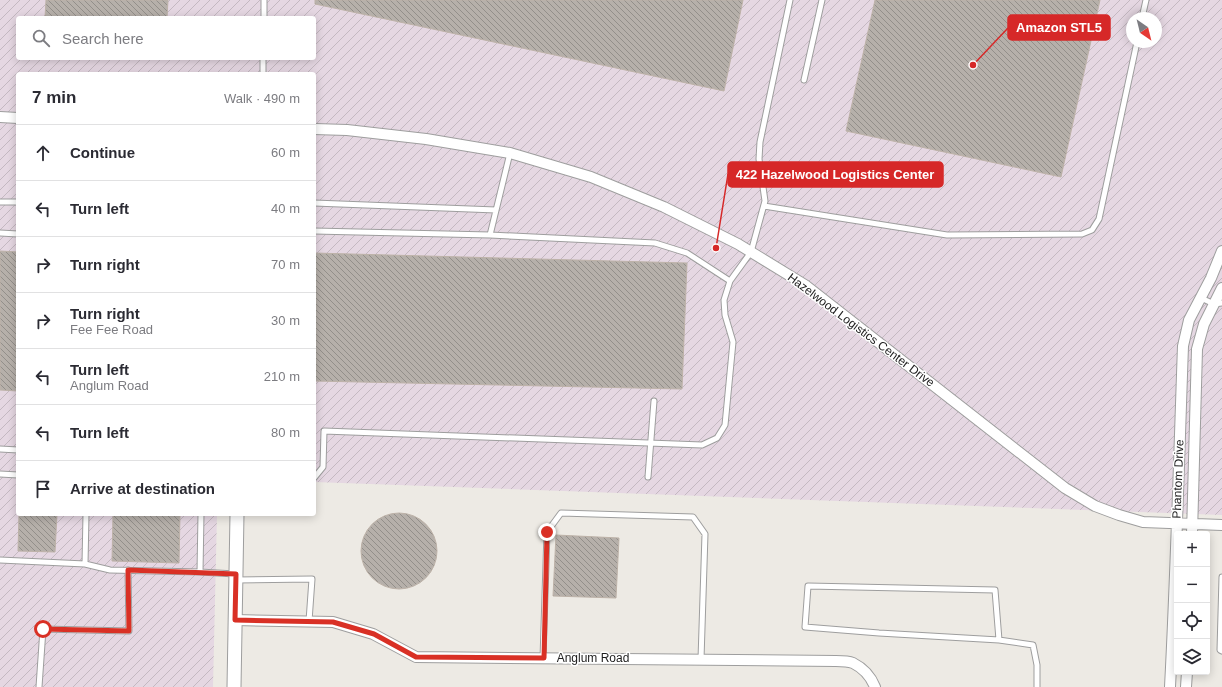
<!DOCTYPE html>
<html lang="en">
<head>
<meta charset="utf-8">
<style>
  body { margin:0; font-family:Arial,sans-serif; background:#f2f2f3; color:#2b2b33 }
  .controls { position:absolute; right:12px; bottom:12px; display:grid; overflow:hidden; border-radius:4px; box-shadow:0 2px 10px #0003 }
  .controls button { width:36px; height:36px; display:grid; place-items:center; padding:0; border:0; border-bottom:1px solid #e1e1e2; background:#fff; color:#2b2b33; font:20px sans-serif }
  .compass { position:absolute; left:1126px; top:12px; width:36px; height:36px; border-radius:50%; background:#fff; box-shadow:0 2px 10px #0003; rotate:145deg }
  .stop { position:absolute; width:12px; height:12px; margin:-9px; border:3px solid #d93025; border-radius:50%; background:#fff }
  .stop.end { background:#d93025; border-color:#fff; box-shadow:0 1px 4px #0008 }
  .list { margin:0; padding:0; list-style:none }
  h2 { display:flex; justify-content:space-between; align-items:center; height:52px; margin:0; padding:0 16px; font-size:17px }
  h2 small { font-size:13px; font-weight:400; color:#7c7c81 }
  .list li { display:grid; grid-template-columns:26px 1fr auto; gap:12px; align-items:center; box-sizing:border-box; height:56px; padding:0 16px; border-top:1px solid #e1e1e2 }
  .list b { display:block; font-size:15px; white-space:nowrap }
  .list p { margin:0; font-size:13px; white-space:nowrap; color:#7c7c81 }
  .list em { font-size:13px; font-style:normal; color:#7c7c81 }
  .icon { flex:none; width:22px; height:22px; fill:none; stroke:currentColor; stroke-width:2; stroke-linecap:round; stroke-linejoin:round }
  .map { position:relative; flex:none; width:1222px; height:687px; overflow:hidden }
  .search { position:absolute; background:#fff; box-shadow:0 2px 10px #0003; left:16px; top:16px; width:300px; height:44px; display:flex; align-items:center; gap:10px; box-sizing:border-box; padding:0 14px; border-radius:4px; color:#7c7c81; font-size:15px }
  .panel { position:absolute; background:#fff; box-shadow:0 2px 10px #0003; left:16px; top:72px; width:300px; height:444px; border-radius:4px }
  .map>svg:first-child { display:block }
  .industrial { fill:url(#industrial-furrows); fill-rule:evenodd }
  .building { fill:url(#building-back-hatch); stroke:#bdb2a8 }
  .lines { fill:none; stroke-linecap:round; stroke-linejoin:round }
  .service-casing { stroke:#9e9e9e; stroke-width:7 }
  .minor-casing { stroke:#9e9e9e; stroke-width:12 }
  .tertiary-casing { stroke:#9e9e9e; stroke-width:15 }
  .service { stroke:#fff; stroke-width:5 }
  .minor { stroke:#fff; stroke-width:10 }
  .tertiary { stroke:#fff; stroke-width:13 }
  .route { stroke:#d93025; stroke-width:5 }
  .labels { text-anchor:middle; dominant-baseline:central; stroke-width:3; stroke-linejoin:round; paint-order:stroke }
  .street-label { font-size:12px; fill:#1d1d1d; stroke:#fff }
  .leader { fill:none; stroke:#d62828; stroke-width:1.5 }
  .callout-dot { fill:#d62828; stroke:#fff; stroke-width:1.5 }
  .callout { fill:#d62828; stroke:#d62828; stroke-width:1.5 }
  .callout-label { font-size:13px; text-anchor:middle; font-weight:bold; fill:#fff }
</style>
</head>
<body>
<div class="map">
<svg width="1222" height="687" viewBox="0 0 1222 687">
  <defs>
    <pattern id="industrial-furrows" width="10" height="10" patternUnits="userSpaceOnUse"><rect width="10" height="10" fill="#e5d7e2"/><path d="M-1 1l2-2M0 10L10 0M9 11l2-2" fill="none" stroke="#c4b8c1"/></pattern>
    <pattern id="building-back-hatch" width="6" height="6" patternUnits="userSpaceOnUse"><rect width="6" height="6" fill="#b6b0aa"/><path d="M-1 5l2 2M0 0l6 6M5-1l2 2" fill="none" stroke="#938f8a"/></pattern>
  </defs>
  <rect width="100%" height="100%" fill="#edeae4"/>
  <path class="industrial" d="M0 0H1222V515L314 482V74H18V514H217L213 687H0ZM18 18H314V58H18ZM1132 18H1156V42H1132Z"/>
  <path class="building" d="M46 0H168L167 18H45Z
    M315 0H743L724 91 315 4Z
    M875 0H1100L1061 177 846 131Z
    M0 251 18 252V391L0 390Z
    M314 253 687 263 682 389 314 381Z
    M361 551a38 38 0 1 1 76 0a38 38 0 1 1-76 0Z
    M19 514H57L55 552 18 551Z
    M113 514H180L179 563 112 561Z
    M556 535 619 538 616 598 553 596Z"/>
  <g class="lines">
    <g class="service-casing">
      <path id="service" d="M264 18V0
        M1142 18 1146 0
        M263 74V58
        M804 80 822 0
        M510 153 490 235 655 243 687 253 730 281
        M0 202H18
        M314 203 496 210
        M764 206 947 235 1082 234 1092 230 1099 219 1137 42
        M314 231 490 235
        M0 233 18 234
        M1201 298 1214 304 1222 303
        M0 449 18 450
        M0 474 18 475
        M648 477 654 401
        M314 478 323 467 324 431 702 445 717 438 725 425 733 342 725 315 724 300 730 281 751 252 765 201 759 159 760 142 790 0
        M86 514 85 564 110 570 200 572
        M201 514 200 572 235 574
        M0 560 85 564
        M1222 577 1220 650 1222 651
        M236 580 312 579 309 621
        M999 640 995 590 808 586 805 627 879 633 999 640 1033 645 1037 665V687
        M543 658 547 532 561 513 693 517 705 534 701 659
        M39 687 43 629 129 631 128 570"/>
    </g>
    <g class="minor-casing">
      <path id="minor" d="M0 117 18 118
        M314 129 347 130 426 139 510 153 591 177 664 207 738 244 805 285 1065 488 1095 506 1119 515 1143 522 1222 525
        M1192 534 1197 349 1204 324 1222 288
        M235 620 333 622 373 634 416 657 836 661C841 661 848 661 853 663 863 668 871 677 875 687
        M1170 687C1176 573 1179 459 1183 346L1189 320 1211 278 1222 251
        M1186 687 1187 672"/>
    </g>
    <g class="tertiary-casing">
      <path id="tertiary" d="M234 687 237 514"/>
    </g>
    <use href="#service" class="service"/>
    <use href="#minor" class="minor"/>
    <use href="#tertiary" class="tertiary"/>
  </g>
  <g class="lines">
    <path class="route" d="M43 629 129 631 128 570 236 574 235 620 333 622 374 634 416 657 544 658 547 532"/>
  </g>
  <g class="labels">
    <g class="street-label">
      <text transform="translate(861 330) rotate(37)">Hazelwood Logistics Center Drive</text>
      <text transform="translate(1178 479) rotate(-88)">Phantom Drive</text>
      <text x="593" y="658">Anglum Road</text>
    </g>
  </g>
  <path class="leader" d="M973 65L1008 28M716 248L728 174"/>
  <g class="callout-dot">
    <circle cx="973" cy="65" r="4"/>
    <circle cx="716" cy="248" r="4"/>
  </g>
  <g class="callout">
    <rect x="1008" y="15" width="102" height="25" rx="4"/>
    <rect x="728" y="162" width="215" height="25" rx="4"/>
  </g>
  <g class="callout-label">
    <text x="1059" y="32">Amazon STL5</text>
    <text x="835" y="179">422 Hazelwood Logistics Center</text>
  </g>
</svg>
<div class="controls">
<button>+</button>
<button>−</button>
<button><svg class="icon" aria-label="locate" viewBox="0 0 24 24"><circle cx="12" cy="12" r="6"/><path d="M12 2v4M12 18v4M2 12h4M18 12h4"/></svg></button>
<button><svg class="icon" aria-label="layers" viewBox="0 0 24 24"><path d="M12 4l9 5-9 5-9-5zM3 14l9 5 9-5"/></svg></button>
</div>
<svg class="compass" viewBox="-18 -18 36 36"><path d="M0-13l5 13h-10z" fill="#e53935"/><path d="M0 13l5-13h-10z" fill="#7c7c81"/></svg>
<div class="stop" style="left:43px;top:629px"></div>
<div class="stop end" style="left:547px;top:532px"></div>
<div class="search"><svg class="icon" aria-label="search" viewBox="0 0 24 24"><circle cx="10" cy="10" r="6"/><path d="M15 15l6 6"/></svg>Search here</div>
<section class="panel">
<h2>7 min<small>Walk · 490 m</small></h2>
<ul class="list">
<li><svg class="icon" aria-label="ahead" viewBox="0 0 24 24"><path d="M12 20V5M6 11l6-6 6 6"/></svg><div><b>Continue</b></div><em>60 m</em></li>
<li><svg class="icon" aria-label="left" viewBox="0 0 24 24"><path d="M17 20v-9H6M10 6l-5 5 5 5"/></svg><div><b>Turn left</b></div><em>40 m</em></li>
<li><svg class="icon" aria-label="right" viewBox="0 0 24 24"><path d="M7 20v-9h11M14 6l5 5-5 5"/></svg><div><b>Turn right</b></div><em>70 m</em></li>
<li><svg class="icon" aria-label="right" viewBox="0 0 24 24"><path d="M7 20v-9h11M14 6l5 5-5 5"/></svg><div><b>Turn right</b><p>Fee Fee Road</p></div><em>30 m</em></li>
<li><svg class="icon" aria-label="left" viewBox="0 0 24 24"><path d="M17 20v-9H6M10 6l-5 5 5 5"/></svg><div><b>Turn left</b><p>Anglum Road</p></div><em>210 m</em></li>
<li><svg class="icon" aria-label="left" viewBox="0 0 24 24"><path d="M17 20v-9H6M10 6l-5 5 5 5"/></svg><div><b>Turn left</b></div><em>80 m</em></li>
<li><svg class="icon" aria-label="arrive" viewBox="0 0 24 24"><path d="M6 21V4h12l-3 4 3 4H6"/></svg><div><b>Arrive at destination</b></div></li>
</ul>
</section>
</div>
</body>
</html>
